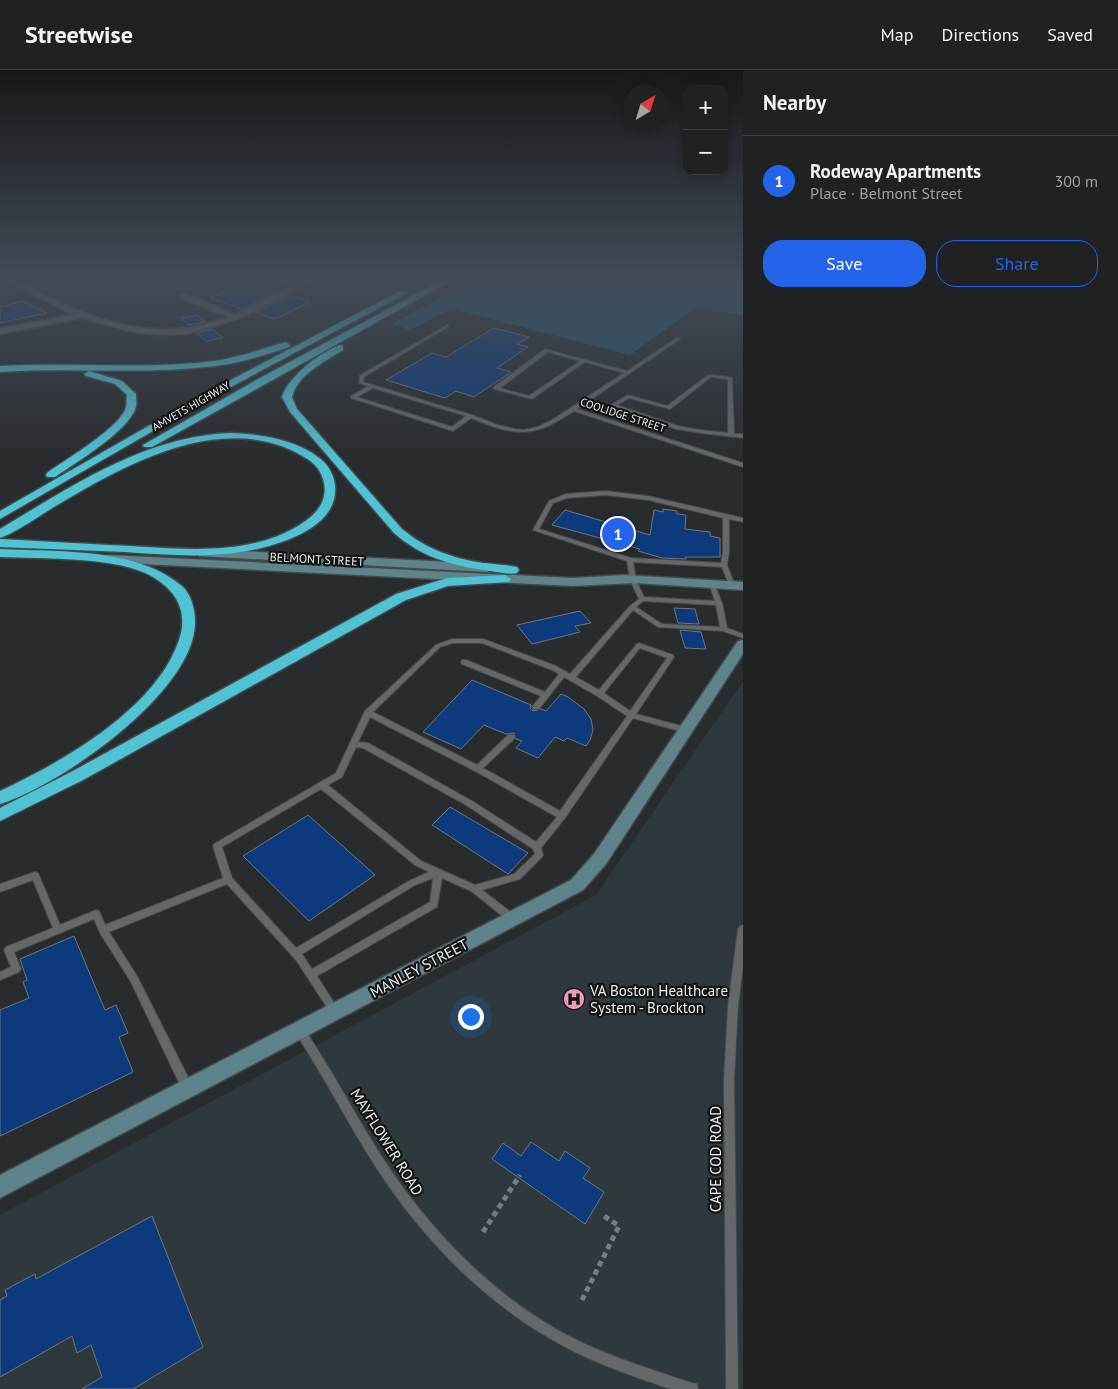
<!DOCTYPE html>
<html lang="en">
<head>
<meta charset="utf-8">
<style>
  body { margin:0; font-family:"PT Sans",sans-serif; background:#2c2e2f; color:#f1f3f6 }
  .controls { position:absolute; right:15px; top:15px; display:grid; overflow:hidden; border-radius:10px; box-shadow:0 2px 12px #0003 }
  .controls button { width:45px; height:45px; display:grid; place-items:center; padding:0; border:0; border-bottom:1px solid #3c3e40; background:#1f2122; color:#f1f3f6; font:25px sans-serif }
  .compass { position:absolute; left:623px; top:15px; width:45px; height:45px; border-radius:50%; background:#1f2122; box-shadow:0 2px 12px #0003; rotate:38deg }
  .you { position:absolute; left:470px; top:946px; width:18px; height:18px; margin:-12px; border:4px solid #fff; border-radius:50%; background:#1a73e8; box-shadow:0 0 0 8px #1a73e833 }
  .badge { display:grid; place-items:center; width:32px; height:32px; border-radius:50%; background:#2563eb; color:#fff; font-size:16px; font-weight:700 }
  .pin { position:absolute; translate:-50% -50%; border:2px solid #fff; box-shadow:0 1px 5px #0006 }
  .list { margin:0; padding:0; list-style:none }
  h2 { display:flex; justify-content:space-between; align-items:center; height:65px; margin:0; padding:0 20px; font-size:21px }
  h2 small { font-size:16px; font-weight:400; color:#a1a3a5 }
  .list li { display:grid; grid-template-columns:32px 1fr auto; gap:15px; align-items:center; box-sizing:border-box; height:90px; padding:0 20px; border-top:1px solid #3c3e40 }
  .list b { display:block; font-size:19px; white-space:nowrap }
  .list p { margin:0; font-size:16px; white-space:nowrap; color:#a1a3a5 }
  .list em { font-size:16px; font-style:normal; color:#a1a3a5 }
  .actions { display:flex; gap:10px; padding:15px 20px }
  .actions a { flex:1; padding:11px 0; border:1px solid #2563eb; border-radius:20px; text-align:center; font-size:18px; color:#2563eb }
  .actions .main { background:#2563eb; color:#fff }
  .map { position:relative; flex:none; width:743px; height:1319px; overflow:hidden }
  header { display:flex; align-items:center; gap:30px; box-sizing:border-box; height:70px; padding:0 25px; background:#1f2122; border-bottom:1px solid #3c3e40 }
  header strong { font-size:24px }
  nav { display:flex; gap:28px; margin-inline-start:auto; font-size:18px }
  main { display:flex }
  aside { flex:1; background:#1f2122 }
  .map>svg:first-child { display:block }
  .built { fill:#2f383d }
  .forest { fill:#215975 }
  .building { fill:#0d3a7d; stroke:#747679 }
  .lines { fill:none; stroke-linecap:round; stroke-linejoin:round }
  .lane-casing { stroke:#46494a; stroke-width:2 }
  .street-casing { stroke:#46494a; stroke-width:3 }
  .secondary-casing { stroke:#46494a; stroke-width:3 }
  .highway-casing { stroke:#46494a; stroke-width:3 }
  .path { stroke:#797c7e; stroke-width:5; stroke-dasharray:5.5 4; stroke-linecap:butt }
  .lane { fill:#64686a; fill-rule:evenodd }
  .street { fill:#64686a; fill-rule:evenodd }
  .secondary { fill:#5e838a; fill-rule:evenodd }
  .highway { fill:#4fc2d4; fill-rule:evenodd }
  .labels { text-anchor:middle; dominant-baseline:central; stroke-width:4.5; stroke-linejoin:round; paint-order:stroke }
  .far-street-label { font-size:11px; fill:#edeff0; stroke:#131415 }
  .street-label { font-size:12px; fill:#edeff0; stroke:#131415 }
  .near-street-label { font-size:15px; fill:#edeff0; stroke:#131415 }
  .near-poi-label { font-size:15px; fill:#edeff0; stroke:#131415; text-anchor:start }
</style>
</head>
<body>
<header>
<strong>Streetwise</strong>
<nav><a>Map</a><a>Directions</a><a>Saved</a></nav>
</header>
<main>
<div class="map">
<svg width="743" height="1319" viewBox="0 0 743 1319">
  <rect width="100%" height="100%" fill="#292c2e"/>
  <path class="built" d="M743 611V1319H0V1145L596 825Z"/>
  <path class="forest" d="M476 208H743V246L697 237 630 285 452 239 410 260 392 254Z"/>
  <path class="building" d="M253 210 279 221 242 239 210 228Z
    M291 225 310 232 275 249 255 243Z
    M23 231 47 243 0 253V237Z
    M197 245 205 252 188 255 181 248Z
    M494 258 529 267 517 274 528 277 497 298 511 302 474 327 456 321 445 328 386 310 432 283 446 287Z
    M212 259 223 268 206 271 197 263Z
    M663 439 677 441V444L686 445 685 459 710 462V466L720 468V487H685L686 489 662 488 638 481 640 479 552 455 565 440 650 465 654 440 663 442Z
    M674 538 695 539 699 554 678 553Z
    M580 541 591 553 575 556 580 562 532 574 517 555Z
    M680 560 701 562 706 579 685 578Z
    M472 610 531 635 530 638 533 641 541 639 546 641 561 624 568 627 584 639 591 649 593 660 590 670 586 676 567 668 564 671 555 667 538 688 516 678 522 671 516 669 514 663 506 664 484 655 461 679 423 662Z
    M450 737 528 783 508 804 432 755Z
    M308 745 375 805 309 851 243 786Z
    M74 866 105 940 116 935 128 963 119 967 133 1002 0 1066V940L29 928 23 912 27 910 20 889Z
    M531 1072 559 1091 565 1081 590 1098 583 1108 604 1122 585 1154 492 1089 503 1073 521 1086Z
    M152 1146 203 1277 133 1319H82L102 1307 91 1275 77 1283 72 1266 0 1307V1230L7 1226 5 1220 35 1204 36 1209Z"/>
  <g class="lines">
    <g class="lane-casing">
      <path id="lane" d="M447 255 449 256 448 257 364 307 363 312 472 345 498 355 515 359 524 360 540 356 552 350 624 303 585 292 532 329 494 319V317L545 279 627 301 678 267 680 268V269L577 339 743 393V397L574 341C566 346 558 351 550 355 522 369 498 359 471 348L453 361 351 328V326L368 316 359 313 360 305ZM548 282 580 291 529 326 500 318ZM373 318 466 346 452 357 357 327Z
        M708 305 730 307 732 308 734 364H743V368L701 363 676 359 611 335 628 325 667 336ZM711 307 728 309V363L701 360 678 356 617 335 629 328 670 339Z
        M606 421 648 426 743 448V452L729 449V482L727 495 735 515 734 516 732 517 729 515 722 497 633 492 636 510 644 527 715 531 709 514 710 513H714L722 533 727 558 743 564V568L723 561 658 557 633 540 576 607 599 620 637 574 639 573 673 585 674 587 636 644 689 658 690 660 686 663 633 648 565 748 541 778 543 785 542 787 520 809 482 820 516 846 518 849 516 852 513 853 510 852 471 821 442 808 437 837 317 906 340 942 338 945 335 946 332 945 296 890 227 814 109 862 137 906 192 1015 193 1019 192 1023 188 1024 184 1023 131 912 100 863 94 849 14 882 21 899 19 902 0 910V902L11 897 4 880 6 877 53 858 33 810 0 822V814L35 802 38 803 60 855 96 840 99 841 105 855 223 808 213 776 214 774 336 703 365 641 436 575 452 569H483L556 596 570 604 630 536 639 529 630 510 627 491 533 460 549 431 566 424ZM606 425 648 430 723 448V482L721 493 631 488 539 459 553 433 567 428ZM643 531 716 535 720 557 662 554 636 537ZM453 573H482L552 600 559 604 545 622 466 590H462L461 592 462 594 541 626 532 637 533 639H539L564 607 597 626 627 646 560 741 483 698 514 669 515 667 514 665H508L477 695 373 642 440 577ZM640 578 667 588 630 641 604 623ZM370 647 475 701 557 747 536 772 472 731 368 673 358 672ZM356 677 363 678 466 735 533 779 535 784 514 804 475 815 421 791 328 715 342 707ZM321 719 415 795 429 802 409 811 296 878 232 808 222 777ZM433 808 430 832 312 899 302 884 415 815Z
        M743 855V895L738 936 734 1010 738 1319H726L724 1010 728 936 738 859 740 856Z
        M300 956 304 958 314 974C338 1011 358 1050 382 1087 432 1164 501 1235 585 1274 620 1290 656 1301 692 1313L697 1314 698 1319C690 1319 680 1319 672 1319 665 1318 657 1314 650 1312 630 1305 610 1298 590 1289 500 1249 427 1177 374 1094 347 1052 324 1006 296 964L295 961 296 958Z"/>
    </g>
    <g class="street-casing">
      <path id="street" d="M0 208C18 208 37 222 53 229 111 257 166 271 228 247L180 228V224H186L235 244 291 217 270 208H283L298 214 309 208H320L238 249 187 264 160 265 132 262 83 248 0 264V258L74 245Z"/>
    </g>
    <g class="secondary-casing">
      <path id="secondary" d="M203 479 487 494 493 498 487 502 199 486 197 483 199 480Z
        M108 485 573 508 624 505 743 512V520L635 513 573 516 104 492 102 489 104 486Z
        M743 570V584L606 794 583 820 0 1128V1105L571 810 594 784 738 571Z"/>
    </g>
    <g class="highway-casing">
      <path id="highway" d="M446 208H456L152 377H144L143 375 258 309Z
        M400 221 407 223 212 327 0 449V441L206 323Z
        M286 272 290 275 289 277C265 285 241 293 215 296 144 305 71 297 0 302V296C72 292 144 300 215 291 240 287 262 279 286 272Z
        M340 275 343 276V280C324 292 298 304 292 327L297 339 402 459C426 479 452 488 483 493 494 494 506 495 517 497L519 500 517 503C509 505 499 502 490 501 454 496 422 488 394 463L290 342 282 327C288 307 320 282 340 275Z
        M89 301 122 311 136 324C136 328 137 332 136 336 132 359 74 394 55 407H47L46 405 47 403C65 390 121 357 126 337 127 333 126 328 127 325L115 314 86 306 84 304Z
        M231 363C260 364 294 369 318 387 327 393 334 404 335 415 339 451 297 468 269 476 221 490 173 485 125 482 83 480 42 479 0 477V469C36 471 73 473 109 475 172 477 245 490 301 454 312 447 321 439 324 426 327 412 320 397 309 390 229 337 129 392 59 434 43 443 16 463 0 468V459C72 416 145 366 231 363Z
        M0 479C57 482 136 477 182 516 191 524 195 539 195 550 198 620 60 716 0 734V721C62 692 156 639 179 570 188 543 178 522 153 507 118 486 42 489 0 487Z
        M505 505 511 509 509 512 448 516 406 530 83 710 0 751V738L71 702 396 524 447 508Z"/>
    </g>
    <path class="path" d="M483 1162 520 1105
      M582 1230 619 1156 601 1144"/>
    <use href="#lane" class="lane"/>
    <use href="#street" class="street"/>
    <use href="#secondary" class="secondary"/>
    <use href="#highway" class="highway"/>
  </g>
  <linearGradient id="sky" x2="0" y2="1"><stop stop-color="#171819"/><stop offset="0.53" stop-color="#434b57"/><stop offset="1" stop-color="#434b57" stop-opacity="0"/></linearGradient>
  <rect width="743" height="393" fill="url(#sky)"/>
  <defs>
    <g id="hospital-disc" transform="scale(1.125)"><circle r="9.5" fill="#ef9ab8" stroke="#131415"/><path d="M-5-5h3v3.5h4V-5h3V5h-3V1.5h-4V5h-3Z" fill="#111"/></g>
  </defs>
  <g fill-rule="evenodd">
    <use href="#hospital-disc" x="574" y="929"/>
  </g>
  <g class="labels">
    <g class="far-street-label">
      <text transform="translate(191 336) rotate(-30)">AMVETS HIGHWAY</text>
      <text transform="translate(623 345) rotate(18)">COOLIDGE STREET</text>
    </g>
    <g class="street-label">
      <text transform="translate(317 489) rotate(3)">BELMONT STREET</text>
    </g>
    <g class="near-street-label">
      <text transform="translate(419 898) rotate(-28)">MANLEY STREET</text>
      <text transform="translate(387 1072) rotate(58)">MAYFLOWER ROAD</text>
      <text transform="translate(715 1089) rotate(-90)">CAPE COD ROAD</text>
    </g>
    <g class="near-poi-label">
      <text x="590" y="920">VA Boston Healthcare<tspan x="590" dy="17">System - Brockton</tspan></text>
    </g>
  </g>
</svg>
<div class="controls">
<button>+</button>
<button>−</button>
</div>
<svg class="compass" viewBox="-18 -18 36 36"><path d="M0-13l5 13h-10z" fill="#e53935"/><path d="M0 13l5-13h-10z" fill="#a1a3a5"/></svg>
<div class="you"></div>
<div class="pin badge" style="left:618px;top:464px">1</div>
</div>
<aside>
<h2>Nearby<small></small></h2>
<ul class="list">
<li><span class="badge">1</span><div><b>Rodeway Apartments</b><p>Place · Belmont Street</p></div><em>300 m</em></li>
</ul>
<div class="actions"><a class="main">Save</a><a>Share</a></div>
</aside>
</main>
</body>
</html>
